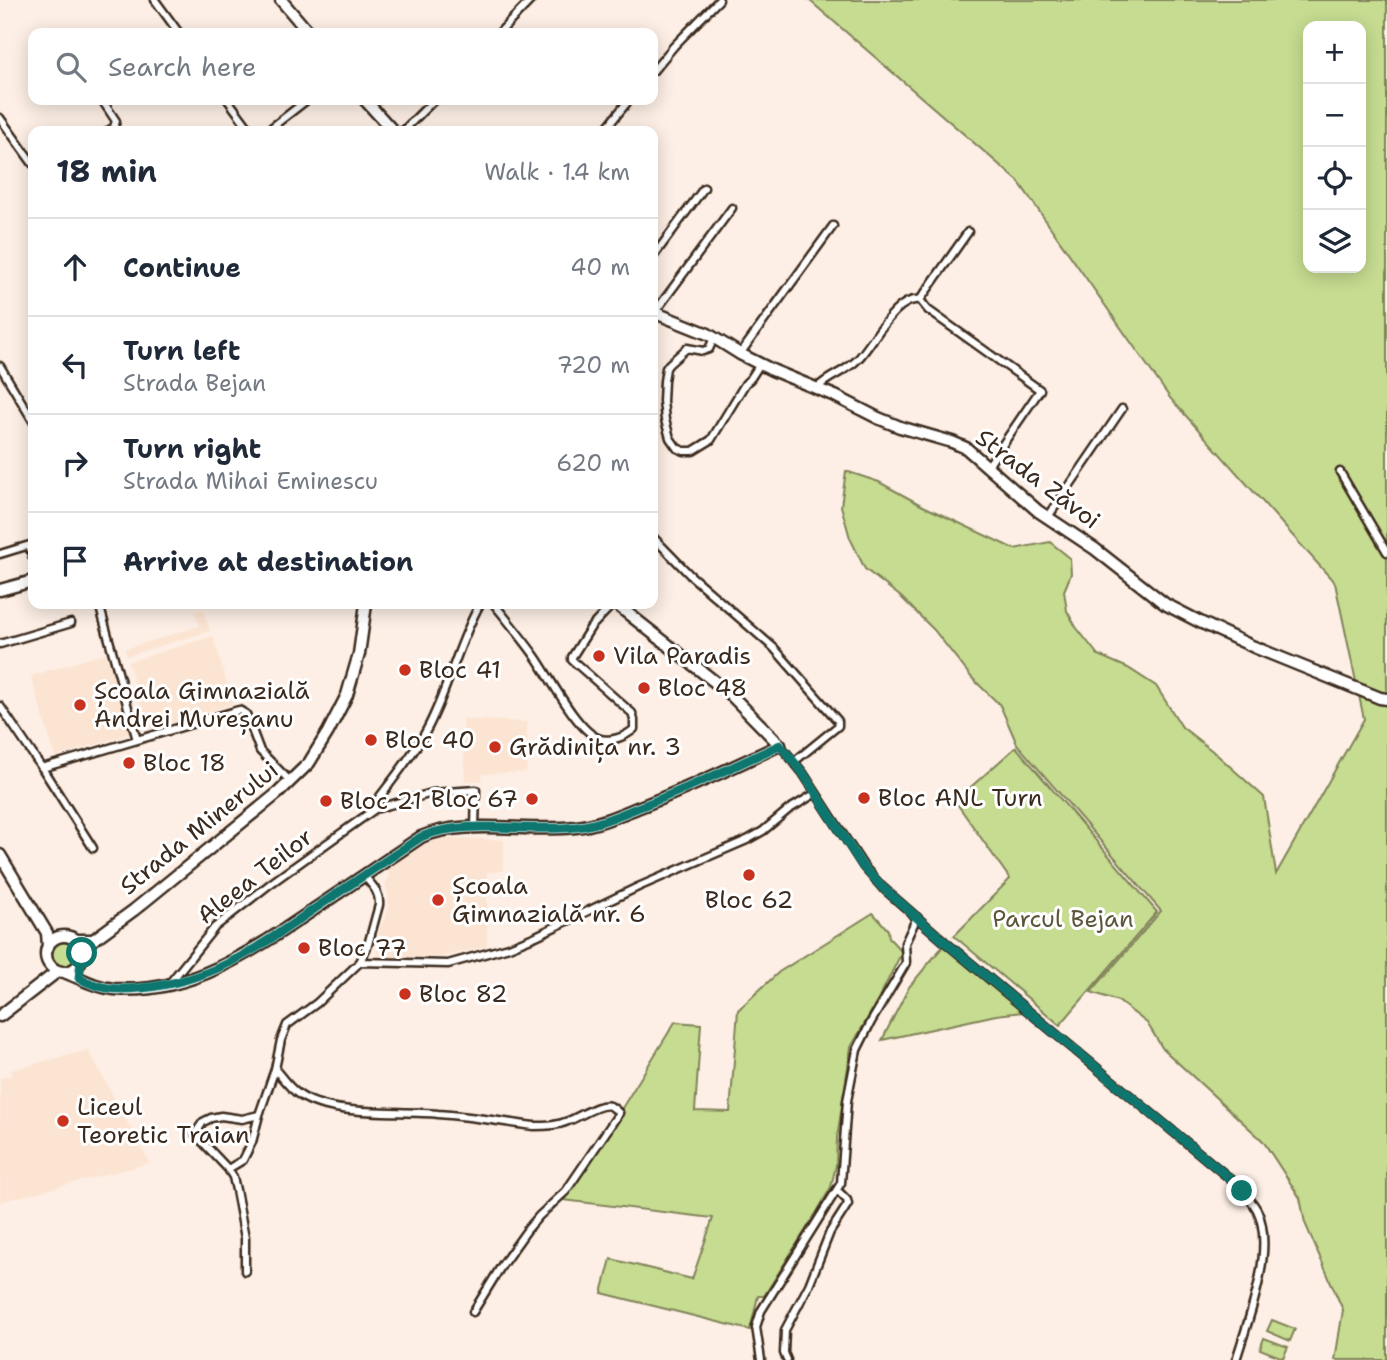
<!DOCTYPE html>
<html lang="en">
<head>
<meta charset="utf-8">
<style>
  body { margin:0; font-family:"Shantell Sans",sans-serif; background:#f2f2f3; color:#1f2937 }
  .controls { position:absolute; right:21px; top:21px; display:grid; overflow:hidden; border-radius:14px; box-shadow:0 4px 18px #0003 }
  .controls button { width:63px; height:63px; display:grid; place-items:center; padding:0; border:0; border-bottom:2px solid #e0e1e3; background:#fff; color:#1f2937; font:35px sans-serif }
  .stop { position:absolute; width:21px; height:21px; margin:-16px; border:5px solid #0f766e; border-radius:50%; background:#fff }
  .stop.end { background:#0f766e; border-color:#fff; box-shadow:0 2px 7px #0008 }
  .list { margin:0; padding:0; list-style:none }
  h2 { display:flex; justify-content:space-between; align-items:center; height:91px; margin:0; padding:0 28px; font-size:30px }
  h2 small { font-size:23px; font-weight:400; color:#747a83 }
  .list li { display:grid; grid-template-columns:46px 1fr auto; gap:21px; align-items:center; box-sizing:border-box; height:98px; padding:0 28px; border-top:2px solid #e0e1e3 }
  .list b { display:block; font-size:26px; white-space:nowrap }
  .list p { margin:0; font-size:23px; white-space:nowrap; color:#747a83 }
  .list em { font-size:23px; font-style:normal; color:#747a83 }
  .icon { flex:none; width:38px; height:38px; fill:none; stroke:currentColor; stroke-width:2; stroke-linecap:round; stroke-linejoin:round }
  .map { position:relative; flex:none; width:1387px; height:1360px; overflow:hidden }
  .search { position:absolute; background:#fff; box-shadow:0 4px 18px #0003; left:28px; top:28px; width:630px; height:77px; display:flex; align-items:center; gap:18px; box-sizing:border-box; padding:0 24px; border-radius:14px; color:#747a83; font-size:26px }
  .panel { position:absolute; background:#fff; box-shadow:0 4px 18px #0003; left:28px; top:126px; width:630px; height:483px; border-radius:14px }
  .map>svg:first-child { display:block }
  .built { fill:#fce4d2 }
  .green { fill:#c6dc91; stroke:#808358; stroke-width:2; fill-rule:evenodd }
  .lines { fill:none; stroke-linecap:round; stroke-linejoin:round }
  .street-casing { stroke:#3b2a1e; stroke-width:11 }
  .secondary-casing { stroke:#3b2a1e; stroke-width:15 }
  .street { stroke:#fff; stroke-width:6 }
  .secondary { stroke:#fff; stroke-width:10 }
  .route { stroke:#0f766e; stroke-width:9 }
  .poi-dot { fill:#c8321e; stroke:#fff; stroke-width:2.5 }
  .labels { text-anchor:middle; dominant-baseline:central; stroke-width:6; stroke-linejoin:round; paint-order:stroke }
  .street-label { font-size:24px; fill:#3b2a1e; stroke:#fff }
  .poi-label { font-size:24px; fill:#3b2a1e; stroke:#fff; text-anchor:start }
  .park-label { font-size:24px; fill:#5e563b; stroke:#fff }
</style>
</head>
<body>
<div class="map">
<svg width="1387" height="1360" viewBox="0 0 1387 1360">
  <rect width="100%" height="100%" fill="#fdefe5"/>
  <filter id="ink" filterUnits="userSpaceOnUse"><feTurbulence type="fractalNoise" baseFrequency=".0143" numOctaves="2"/><feDisplacementMap in="SourceGraphic" scale="14" xChannelSelector="R" yChannelSelector="G"/><feConvolveMatrix kernelMatrix="1 2 1 2 8 2 1 2 1" color-interpolation-filters="sRGB"/></filter>
  <g filter="url(#ink)">
    <path class="built" d="M203 609 210 631 127 656 125 649 200 626 195 612Z
      M213 636 233 704 148 730 128 662Z
      M106 653 130 734 55 757 31 676Z
      M463 719 527 722V772L482 774V781H465Z
      M461 838 504 840V871L487 872V946L441 957H381L377 952 385 938 378 934 389 907 388 893 385 884 389 877 387 869 416 847 435 840Z
      M88 1050 150 1163 0 1202V1078L12 1075 11 1070Z"/>
    <path class="green" d="M809 0H1387V1360H1335L1343 1310 1305 1223 1300 1198 1263 1141 1163 1049 1147 1023 1118 1001 1091 992 1161 911 1017 744 1000 705 972 678 934 630 901 597 865 569 850 538 841 506 846 471 879 482 921 505 1014 549 1050 542 1070 558 1071 574 1064 591 1067 611 1076 627 1098 655 1128 668 1156 686 1182 727 1215 753 1264 797 1276 874 1364 719 1335 583 1170 398 1018 181ZM1308 26H1361V268H1308Z
      M1016 747 1157 912 1060 1025 954 936 1010 879 955 801Z
      M873 913 888 930 889 938 902 952 879 998 851 1047 837 1138 836 1165 831 1187 817 1212 764 1296H758L750 1330 602 1293 611 1259 692 1279 713 1218 563 1200 619 1113 675 1022 701 1024 695 1111 730 1112 738 1010 779 972Z
      M50 954a13 13 0 1 1 26 0a13 13 0 1 1-26 0Z
      M944 945 1023 1012 996 1015 882 1040 909 987Z
      M1272 1320 1295 1329 1290 1341 1267 1331Z
      M1264 1338 1288 1347 1283 1358 1260 1349Z"/>
    <g class="lines">
      <g class="street-casing">
        <path id="street" d="M155 0 179 33
          M499 33 531 0
          M653 71 674 46 719 0
          M102 100 116 121 114 127 108 131
          M228 100 251 131
          M0 118 33 164
          M267 131 307 100
          M403 131 434 100
          M604 131 629 100
          M653 257 704 188
          M920 300 928 310 1040 390 988 466
          M655 312 732 208
          M714 338 709 349 703 351 687 348 669 364 666 368 664 381 663 401 665 420 670 438 677 448 684 451H693L711 440 745 384 751 378 760 364
          M740 354 833 226
          M0 366 33 421
          M817 388C828 376 846 372 858 359 873 344 895 296 920 300L968 232
          M1340 472 1387 552
          M1048 517 1122 409
          M653 537 690 575 774 648 838 721V726L795 761
          M29 546 33 558
          M0 554 33 544
          M99 604 137 740
          M494 604C508 621 522 638 535 656 550 677 576 729 598 738 609 743 625 737 634 729V720L632 713 572 660V657L591 627 613 604
          M0 644 71 623
          M0 706 42 768 93 848
          M780 745 803 773 864 867 882 887 945 942 1228 1177C1238 1186 1250 1197 1257 1210 1276 1249 1248 1320 1236 1360
          M42 768 239 710 246 714 260 751 291 782
          M375 809 378 799C394 778 412 756 425 733 448 692 457 645 480 604
          M364 876C372 885 380 892 379 905L368 945 360 962 448 964 509 947 536 936 638 887 747 840 763 831 788 810 816 793
          M169 984 215 927 270 884 375 809 432 793 476 790 475 828
          M275 1069C283 1079 290 1089 301 1096 334 1117 399 1110 438 1114 470 1116 502 1122 534 1126 545 1126 557 1126 568 1121 578 1118 600 1102 610 1106 613 1107 617 1111 619 1113L566 1191 539 1216 527 1230 502 1265 473 1312
          M228 1169 195 1134 203 1122 211 1118 221 1116 242 1119 259 1115
          M245 1271V1238L236 1190 233 1177 228 1169 243 1160 252 1142 259 1115 275 1069 281 1040 287 1025 317 1003 360 962
          M761 1360 756 1327 761 1311 841 1183 847 1101 857 1050 871 1022 906 963 905 943 917 917
          M787 1360 784 1353 785 1330 809 1285 830 1232 848 1204 847 1200 837 1190"/>
      </g>
      <g class="secondary-casing">
        <path id="secondary" d="M281 0 309 33
          M365 100 393 131
          M653 312 708 334 740 354 772 370 835 396 878 418 900 427 952 442 966 448 1038 511 1095 549 1165 604 1202 623 1254 647 1380 698 1387 699
          M0 590 33 581
          M0 855 47 933 48 946
          M46 954a18 18 0 1 1 36 0a18 18 0 1 1-36 0Z
          M74 940H93L134 910 278 793 309 763 328 732 347 695 359 654 366 604
          M64 972C82 979 95 987 114 989 193 995 257 948 319 906 353 883 387 860 421 837 464 818 528 833 576 827 597 825 617 816 637 808 686 790 733 767 780 745L729 693 616 604
          M0 1016 58 971"/>
      </g>
      <use href="#street" class="street"/>
      <use href="#secondary" class="secondary"/>
    </g>
  </g>
  <g class="lines" filter="url(#ink)">
    <path class="route" d="M82 953 79 978C101 990 116 990 141 988 217 981 263 944 323 903 356 881 388 859 421 837 464 818 528 833 576 827 597 825 617 816 637 808 686 790 733 767 780 745L803 773 863 867 882 887 945 942 1228 1177 1242 1191"/>
  </g>
  <g class="poi-dot">
    <circle cx="599" cy="656" r="7"/>
    <circle cx="405" cy="670" r="7"/>
    <circle cx="644" cy="688" r="7"/>
    <circle cx="80" cy="705" r="7"/>
    <circle cx="371" cy="740" r="7"/>
    <circle cx="495" cy="747" r="7"/>
    <circle cx="129" cy="763" r="7"/>
    <circle cx="864" cy="798" r="7"/>
    <circle cx="532" cy="799" r="7"/>
    <circle cx="326" cy="801" r="7"/>
    <circle cx="749" cy="875" r="7"/>
    <circle cx="438" cy="900" r="7"/>
    <circle cx="304" cy="948" r="7"/>
    <circle cx="405" cy="994" r="7"/>
    <circle cx="63" cy="1121" r="7"/>
  </g>
  <g class="labels">
    <g class="street-label">
      <text transform="translate(1038 479) rotate(37)">Strada Zăvoi</text>
      <text transform="translate(199 828) rotate(-39)">Strada Minerului</text>
      <text transform="translate(255 876) rotate(-38)">Aleea Teilor</text>
    </g>
    <g class="poi-label">
      <text x="613" y="656">Vila Paradis</text>
      <text x="419" y="670">Bloc 41</text>
      <text x="658" y="688">Bloc 48</text>
      <text x="94" y="691">Școala Gimnazială<tspan x="94" dy="28">Andrei Mureșanu</tspan></text>
      <text x="385" y="740">Bloc 40</text>
      <text x="509" y="747">Grădinița nr. 3</text>
      <text x="143" y="763">Bloc 18</text>
      <text x="878" y="798">Bloc ANL Turn</text>
      <text x="518" y="799" text-anchor="end">Bloc 67</text>
      <text x="340" y="801">Bloc 21</text>
      <text x="452" y="886">Școala<tspan x="452" dy="28">Gimnazială nr. 6</tspan></text>
      <text x="749" y="900" text-anchor="middle">Bloc 62</text>
      <text x="318" y="948">Bloc 77</text>
      <text x="419" y="994">Bloc 82</text>
      <text x="77" y="1107">Liceul<tspan x="77" dy="28">Teoretic Traian</tspan></text>
    </g>
    <g class="park-label">
      <text x="1063" y="919">Parcul Bejan</text>
    </g>
  </g>
</svg>
<div class="controls">
<button>+</button>
<button>−</button>
<button><svg class="icon" aria-label="locate" viewBox="0 0 24 24"><circle cx="12" cy="12" r="6"/><path d="M12 2v4M12 18v4M2 12h4M18 12h4"/></svg></button>
<button><svg class="icon" aria-label="layers" viewBox="0 0 24 24"><path d="M12 4l9 5-9 5-9-5zM3 14l9 5 9-5"/></svg></button>
</div>
<div class="stop" style="left:82px;top:953px"></div>
<div class="stop end" style="left:1242px;top:1191px"></div>
<div class="search"><svg class="icon" aria-label="search" viewBox="0 0 24 24"><circle cx="10" cy="10" r="6"/><path d="M15 15l6 6"/></svg>Search here</div>
<section class="panel">
<h2>18 min<small>Walk · 1.4 km</small></h2>
<ul class="list">
<li><svg class="icon" aria-label="ahead" viewBox="0 0 24 24"><path d="M12 20V5M6 11l6-6 6 6"/></svg><div><b>Continue</b></div><em>40 m</em></li>
<li><svg class="icon" aria-label="left" viewBox="0 0 24 24"><path d="M17 20v-9H6M10 6l-5 5 5 5"/></svg><div><b>Turn left</b><p>Strada Bejan</p></div><em>720 m</em></li>
<li><svg class="icon" aria-label="right" viewBox="0 0 24 24"><path d="M7 20v-9h11M14 6l5 5-5 5"/></svg><div><b>Turn right</b><p>Strada Mihai Eminescu</p></div><em>620 m</em></li>
<li><svg class="icon" aria-label="arrive" viewBox="0 0 24 24"><path d="M6 21V4h12l-3 4 3 4H6"/></svg><div><b>Arrive at destination</b></div></li>
</ul>
</section>
</div>
</body>
</html>
